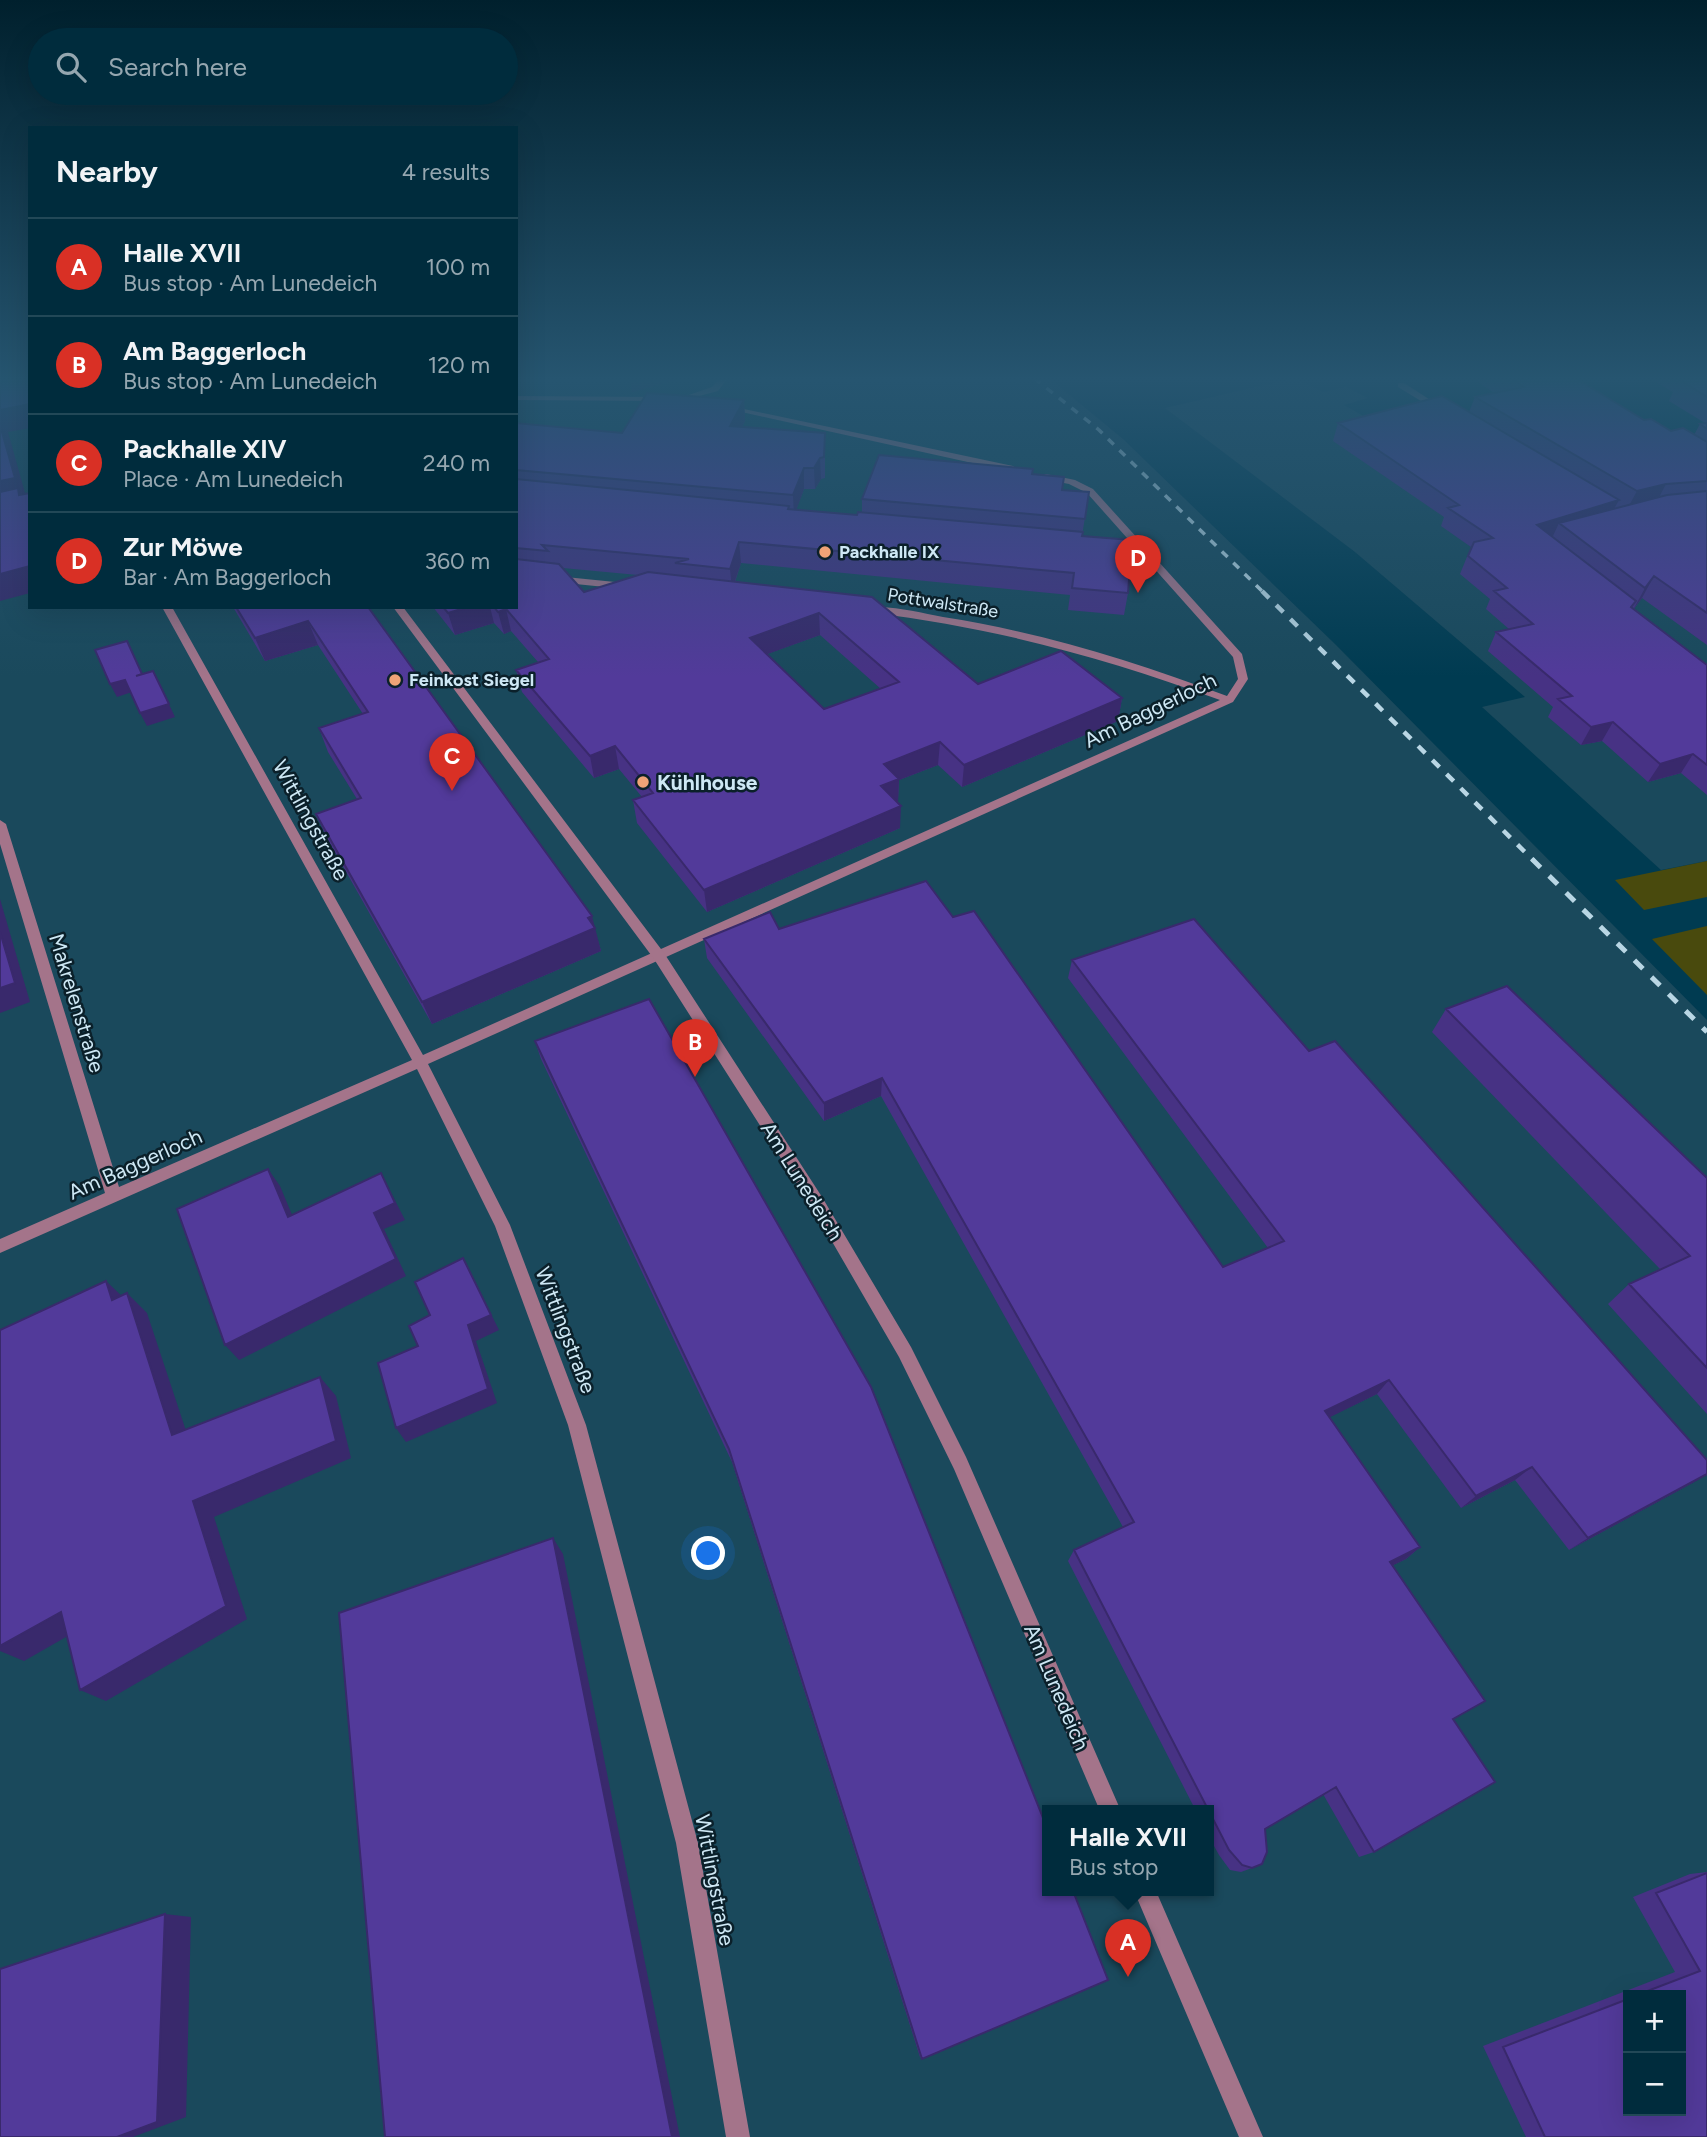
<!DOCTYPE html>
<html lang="en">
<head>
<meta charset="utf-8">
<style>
  body { margin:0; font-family:Figtree,sans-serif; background:#0a3444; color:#f1f3f6 }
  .controls { position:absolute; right:21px; bottom:21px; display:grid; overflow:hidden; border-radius:0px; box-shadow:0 7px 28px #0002 }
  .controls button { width:63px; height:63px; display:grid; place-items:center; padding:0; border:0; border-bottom:2px solid #224857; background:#002c3d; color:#f1f3f6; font:35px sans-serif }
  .you { position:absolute; left:709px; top:1554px; width:24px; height:24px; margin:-18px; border:5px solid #fff; border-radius:50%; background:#1a73e8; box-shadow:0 0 0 10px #1a73e833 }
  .badge { display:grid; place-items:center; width:46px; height:46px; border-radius:50%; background:#d93025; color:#fff; font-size:23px; font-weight:700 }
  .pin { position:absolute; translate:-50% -58px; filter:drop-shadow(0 2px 4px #0008) }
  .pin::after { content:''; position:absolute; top:37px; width:24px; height:21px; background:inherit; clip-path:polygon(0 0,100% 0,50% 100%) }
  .popup { position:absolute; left:1042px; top:1805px; width:172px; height:91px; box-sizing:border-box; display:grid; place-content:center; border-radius:0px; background:#002c3d; filter:drop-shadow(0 2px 5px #0005); font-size:23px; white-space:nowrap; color:#95a7b0 }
  .popup b { font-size:26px; color:#f1f3f6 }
  .popup::after { content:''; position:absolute; left:50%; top:100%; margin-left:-14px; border:14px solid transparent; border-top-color:#002c3d }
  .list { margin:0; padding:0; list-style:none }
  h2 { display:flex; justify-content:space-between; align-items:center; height:91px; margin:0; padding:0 28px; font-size:30px }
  h2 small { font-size:23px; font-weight:400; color:#95a7b0 }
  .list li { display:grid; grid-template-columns:46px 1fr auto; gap:21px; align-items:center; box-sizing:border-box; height:98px; padding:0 28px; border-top:2px solid #224857 }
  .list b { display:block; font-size:26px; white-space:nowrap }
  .list p { margin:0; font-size:23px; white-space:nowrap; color:#95a7b0 }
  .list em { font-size:23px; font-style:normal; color:#95a7b0 }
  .icon { flex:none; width:38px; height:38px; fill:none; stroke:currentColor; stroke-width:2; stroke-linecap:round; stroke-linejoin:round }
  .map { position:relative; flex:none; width:1707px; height:2137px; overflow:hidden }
  .search { position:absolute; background:#002c3d; box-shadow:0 7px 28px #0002; left:28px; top:28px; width:490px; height:77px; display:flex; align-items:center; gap:18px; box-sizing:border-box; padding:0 24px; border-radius:38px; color:#95a7b0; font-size:26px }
  .panel { position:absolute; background:#002c3d; box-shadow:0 7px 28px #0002; left:28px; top:126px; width:490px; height:483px; border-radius:0px }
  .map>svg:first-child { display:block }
  .built { fill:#1a495c; fill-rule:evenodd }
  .green { fill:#494a0d }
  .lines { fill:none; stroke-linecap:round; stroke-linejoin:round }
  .minor { fill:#a4748a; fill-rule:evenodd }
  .tertiary { fill:#a4748a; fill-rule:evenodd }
  .rail-far2 { stroke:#b9d6e4; stroke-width:3.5; stroke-dasharray:8 8; stroke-linecap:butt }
  .rail-far1 { stroke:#b9d6e4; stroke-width:4.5; stroke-dasharray:10 10; stroke-linecap:butt }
  .rail { stroke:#b9d6e4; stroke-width:5; stroke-dasharray:12 12; stroke-linecap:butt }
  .wall { fill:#473284; fill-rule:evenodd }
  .shaded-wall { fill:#39296c }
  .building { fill:#523a9a; stroke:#39296c; stroke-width:2; fill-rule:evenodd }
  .poi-dot { fill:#efa377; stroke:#0b202a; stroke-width:2.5 }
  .labels { text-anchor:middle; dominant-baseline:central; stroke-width:5; stroke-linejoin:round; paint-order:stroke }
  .far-poi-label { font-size:18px; font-weight:bold; fill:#cee8f5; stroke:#0b202a; text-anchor:start }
  .far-street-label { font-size:18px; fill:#cee8f5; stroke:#0b202a }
  .street-label { font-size:21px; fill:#cee8f5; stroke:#0b202a }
  .poi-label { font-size:21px; font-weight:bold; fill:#cee8f5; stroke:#0b202a; text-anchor:start }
</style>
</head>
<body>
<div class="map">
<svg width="1707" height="2137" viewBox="0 0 1707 2137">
  <rect width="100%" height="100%" fill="#003b51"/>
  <path class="built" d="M0 378H30V607H516V378H1049L1123 439 1335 644 1707 1020V2137H0ZM1048 1811H1208V1891H1048ZM1628 1995H1681V2111H1628Z
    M1295 378 1323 392 1346 387 1368 398 1344 405 1381 426 1707 566V861L1661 870 1482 707 1525 697 1355 552 1165 408Z"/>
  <path class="green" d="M1707 861V897L1644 910 1615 880Z
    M1707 926V995L1652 939Z"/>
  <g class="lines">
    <path class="minor" d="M720 378H728L718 391 684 400 680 398 712 387Z
      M1398 383H1404L1446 410 1439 412 1398 387Z
      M516 396 660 397 664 399 660 401 516 400Z
      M725 405 1013 466 1017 469 1013 472 728 409 724 407Z
      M1046 474 1075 480 1093 489 1242 654 1248 679 1233 702 428 1064 510 1225 586 1425 698 1843 750 2137H726L676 1843 568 1425 495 1226 417 1069 0 1253V1239L105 1193 0 844V820L6 824 119 1187 412 1060 162 607H172L423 1055 1220 700C1106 658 992 627 872 613L867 610 869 608C892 605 920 613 943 617 1040 632 1134 661 1227 696L1238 679 1233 657 1087 493 1069 484 1043 479V475Z
      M516 572 625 583 630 586 625 589 516 578Z"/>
    <path class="tertiary" d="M393 607H403L664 953 822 1197 911 1347 966 1457 1121 1811H1100L954 1469 899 1357 812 1207 654 959Z
      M1134 1891H1156L1263 2137H1239Z"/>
    <path class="rail-far2" d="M1034 378 1099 430 1264 593"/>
    <path class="rail-far1" d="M1262 591 1534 861"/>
    <path class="rail" d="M1532 859 1707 1032"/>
  </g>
  <path class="wall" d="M1472 378H1575L1644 420 1671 431 1694 435 1700 424 1705 423 1669 401 1673 392 1649 378H1707V645L1642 598 1634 609 1707 665V795L1681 773 1648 782 1602 741 1581 745 1548 717 1553 707 1488 651 1496 632 1509 629 1486 609 1490 599 1460 574 1471 547 1441 526 1444 517 1333 441 1338 423 1469 412 1475 397 1494 393Z
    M744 400 745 421 742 427 825 433V478L821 479 815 489H804L796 510 857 515 862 512V499L1032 474 1062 490 1089 492 1082 536 1128 593 1124 615 1068 610 1070 595 741 563 735 582 872 597 978 684 1122 698 1118 721 962 787 938 765 899 780 898 801 897 802 900 828 707 912 637 823 633 800 642 797 619 769 594 778 522 692 516 670 538 662 511 631 504 634 494 623 455 635 433 607H516V423L622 433ZM563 568 638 575 584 592ZM820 635 881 689 824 709 767 654Z
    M233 607H368L594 927 601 951 432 1024 327 838 316 814 357 799 328 752 319 728 363 714 318 645 265 661Z
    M953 917 1223 1267 1268 1248 1068 978 1072 960 1309 1051 1694 1482 1569 1550 1515 1480 1461 1508 1377 1394 1329 1417 1420 1547 1406 1559 1393 1565 1453 1719 1374 1852 1359 1857 1323 1794 1265 1829 1252 1868 1241 1872 1230 1870 1219 1855 1208 1835V1811H1196L1068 1561 1074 1550 1123 1527 881 1096 824 1121 707 958 704 939 779 929Z
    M649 999 922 2059 920 2057 732 1462 541 1059 535 1041Z
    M1446 1009 1707 1178V1414L1608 1304 1629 1284 1660 1269 1432 1032Z
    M1707 1872V2137H1526L1483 2046 1675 1972 1633 1897 1690 1874ZM1628 1995H1681L1628 2111Z"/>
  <path class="shaded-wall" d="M630 378H684L632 392Z
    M744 400 745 421 732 447 730 426Z
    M30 404V428L8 432 27 500 0 506V410Z
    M820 458 821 479 815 489 814 468Z
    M804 468V489L794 516 793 495Z
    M1666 484 1655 505 1625 513 1637 491Z
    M1619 500 1609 518 1559 523 1553 536 1528 543 1537 525Z
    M739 542 741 563 732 590 730 569Z
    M30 566V593L0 601V574Z
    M1654 576 1642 598 1633 610 1645 588Z
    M468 607H490L494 623 455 635 448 613Z
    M506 609 511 631 504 634 498 612Z
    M819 613 820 635 751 660 750 638Z
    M308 621 318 645 265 661 255 638Z
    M153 671 175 717 147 726 140 713Z
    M125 680 132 692 117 697 110 684Z
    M1122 698 1118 721 962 787 964 765Z
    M1613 722 1602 741 1581 745 1591 727Z
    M940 742 938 765 899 780 898 801 881 808 884 764Z
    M615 746 619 769 594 778 590 756Z
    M1693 754 1681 773 1648 782 1660 764Z
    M901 806 900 828 707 912 704 890Z
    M0 899 30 1002 0 1013Z
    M592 916 601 951 432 1024 422 1002Z
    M882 1078 881 1096 824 1121V1103Z
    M268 1169 280 1186 300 1234 288 1217Z
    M381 1173 405 1220 384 1229 406 1276 239 1360 225 1345 374 1213Z
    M463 1258 499 1330 476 1341 497 1403 406 1442 396 1428 468 1325Z
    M106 1281 127 1301 112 1300Z
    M127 1293 147 1313 193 1452 172 1435Z
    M320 1377 336 1396 351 1458 214 1517 247 1619 106 1701 80 1690 193 1501Z
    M1389 1380 1377 1394 1314 1425 1325 1411Z
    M1532 1467 1515 1480 1461 1508 1476 1496Z
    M1707 1474 1694 1482 1569 1550 1588 1538Z
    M553 1538 563 1554 680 2137H672Z
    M1420 1547 1406 1559 1377 1573 1390 1562Z
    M61 1612 87 1625 24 1661 0 1651V1646Z
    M165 1914 191 1917 186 2117 133 2137H117Z"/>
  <path class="building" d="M0 378H30V404L0 410Z
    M1511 378H1575L1644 420 1651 419 1671 431 1683 428 1707 442V481L1666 484 1637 491 1475 397 1524 387Z
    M1690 378H1707V397L1680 380Z
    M647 393 744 400 730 426 825 433 824 457 820 458 814 468H804L793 495 516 470V423L622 433Z
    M1442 396 1619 500 1537 525 1636 601 1631 607 1707 665V765L1693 754 1660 764 1613 722 1591 727 1558 699 1572 696 1496 632 1533 624 1494 591 1507 588 1468 556 1474 542 1493 538 1448 508 1459 505 1338 423Z
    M1707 423V429L1700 424Z
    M0 425 15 478 0 481Z
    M879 455 1033 469 1032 474 1064 477 1062 490 1089 492 1085 519 862 499Z
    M516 479 789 506 788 509 857 515 858 512 1083 532 1082 536 1132 540 1128 593 1072 588 1074 573 739 542 730 569 675 563 689 559 542 545 548 551 516 548Z
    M18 488 19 495 30 493V566L0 574V492Z
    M1707 491V613L1654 576 1645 588 1559 523 1667 495Z
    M516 559 559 564 584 592 648 572 872 597 978 684 1061 651 1122 698 964 765 940 742 884 764 899 779 881 786 901 806 704 890 633 800 653 793 615 746 590 756 516 670 549 659 506 609 498 612 494 607H516ZM819 613 899 682 824 709 750 638Z
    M236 607H368L592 916 588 918 595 928 422 1002 316 814 361 798 319 728 368 712 308 621 255 638Z
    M443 607H468L448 613Z
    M127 641 142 674 136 676 153 671 169 704 140 713 125 680 110 684 95 650Z
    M926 881 953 917 974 911 1223 1267 1284 1241 1072 960 1194 919 1309 1051 1335 1041 1707 1460V1474L1588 1538 1532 1467 1476 1496 1389 1380 1325 1411 1420 1547 1390 1562 1485 1701 1453 1719 1495 1782 1374 1852 1336 1787 1265 1829 1267 1852 1262 1864 1252 1868 1242 1865 1229 1850 1074 1550 1134 1522 882 1078 824 1103 704 939 770 912 779 929Z
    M0 932 15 983 0 988Z
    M1507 986 1707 1178V1368L1629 1284 1690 1256 1446 1009Z
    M649 999 871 1387 1047 1828V1891H1073L1108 1980 922 2059 729 1449 535 1041Z
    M268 1169 288 1217 381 1173 395 1203 374 1213 396 1259 225 1345 177 1209Z
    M463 1258 491 1315 468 1325 488 1389 396 1428 378 1363 418 1346 409 1326 430 1315 415 1282Z
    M106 1281 112 1300 127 1293 172 1435 320 1377 336 1441 193 1501 226 1606 80 1690 61 1612 0 1646V1330Z
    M553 1538 672 2137H385L339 1613Z
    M1707 1873V2137H1545L1503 2047 1628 1999V2111H1681V1995H1637L1700 1971 1656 1893Z
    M165 1914 157 2122 117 2137H0V1969Z"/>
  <linearGradient id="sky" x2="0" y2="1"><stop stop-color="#00202d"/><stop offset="0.56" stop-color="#265570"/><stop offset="1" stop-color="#265570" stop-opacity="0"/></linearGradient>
  <rect width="1707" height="677" fill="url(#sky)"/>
  <g class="poi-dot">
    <circle cx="825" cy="552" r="7"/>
    <circle cx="395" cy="680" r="7"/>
    <circle cx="643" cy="782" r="7"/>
  </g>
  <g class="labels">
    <g class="far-poi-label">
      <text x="839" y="552">Packhalle IX</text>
      <text x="409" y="680">Feinkost Siegel</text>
    </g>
    <g class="far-street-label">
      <text transform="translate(943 603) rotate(9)">Pottwalstraße</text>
    </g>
    <g class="street-label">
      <text transform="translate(1150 710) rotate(-26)">Am Baggerloch</text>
      <text transform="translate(311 820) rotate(61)">Wittlingstraße</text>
      <text transform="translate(77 1003) rotate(73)">Makrelenstraße</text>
      <text transform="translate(135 1164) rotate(-24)">Am Baggerloch</text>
      <text transform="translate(802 1181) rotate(58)">Am Lunedeich</text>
      <text transform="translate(566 1330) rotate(69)">Wittlingstraße</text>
      <text transform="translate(1057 1687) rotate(67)">Am Lunedeich</text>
      <text transform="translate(715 1880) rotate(79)">Wittlingstraße</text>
    </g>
    <g class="poi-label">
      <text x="657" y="782">Kühlhouse</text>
    </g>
  </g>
</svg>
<div class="controls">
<button>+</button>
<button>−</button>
</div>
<div class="you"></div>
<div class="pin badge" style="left:1128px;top:1977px">A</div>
<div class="popup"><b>Halle XVII</b>Bus stop</div>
<div class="pin badge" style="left:695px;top:1077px">B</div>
<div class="pin badge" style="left:452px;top:791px">C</div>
<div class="pin badge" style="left:1138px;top:593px">D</div>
<div class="search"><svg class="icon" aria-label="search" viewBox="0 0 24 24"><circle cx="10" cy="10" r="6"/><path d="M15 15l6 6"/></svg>Search here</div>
<section class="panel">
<h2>Nearby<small>4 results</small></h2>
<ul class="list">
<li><span class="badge">A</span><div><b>Halle XVII</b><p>Bus stop · Am Lunedeich</p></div><em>100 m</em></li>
<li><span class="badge">B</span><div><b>Am Baggerloch</b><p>Bus stop · Am Lunedeich</p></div><em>120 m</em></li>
<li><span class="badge">C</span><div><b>Packhalle XIV</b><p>Place · Am Lunedeich</p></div><em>240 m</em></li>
<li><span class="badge">D</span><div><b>Zur Möwe</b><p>Bar · Am Baggerloch</p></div><em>360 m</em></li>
</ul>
</section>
</div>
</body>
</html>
